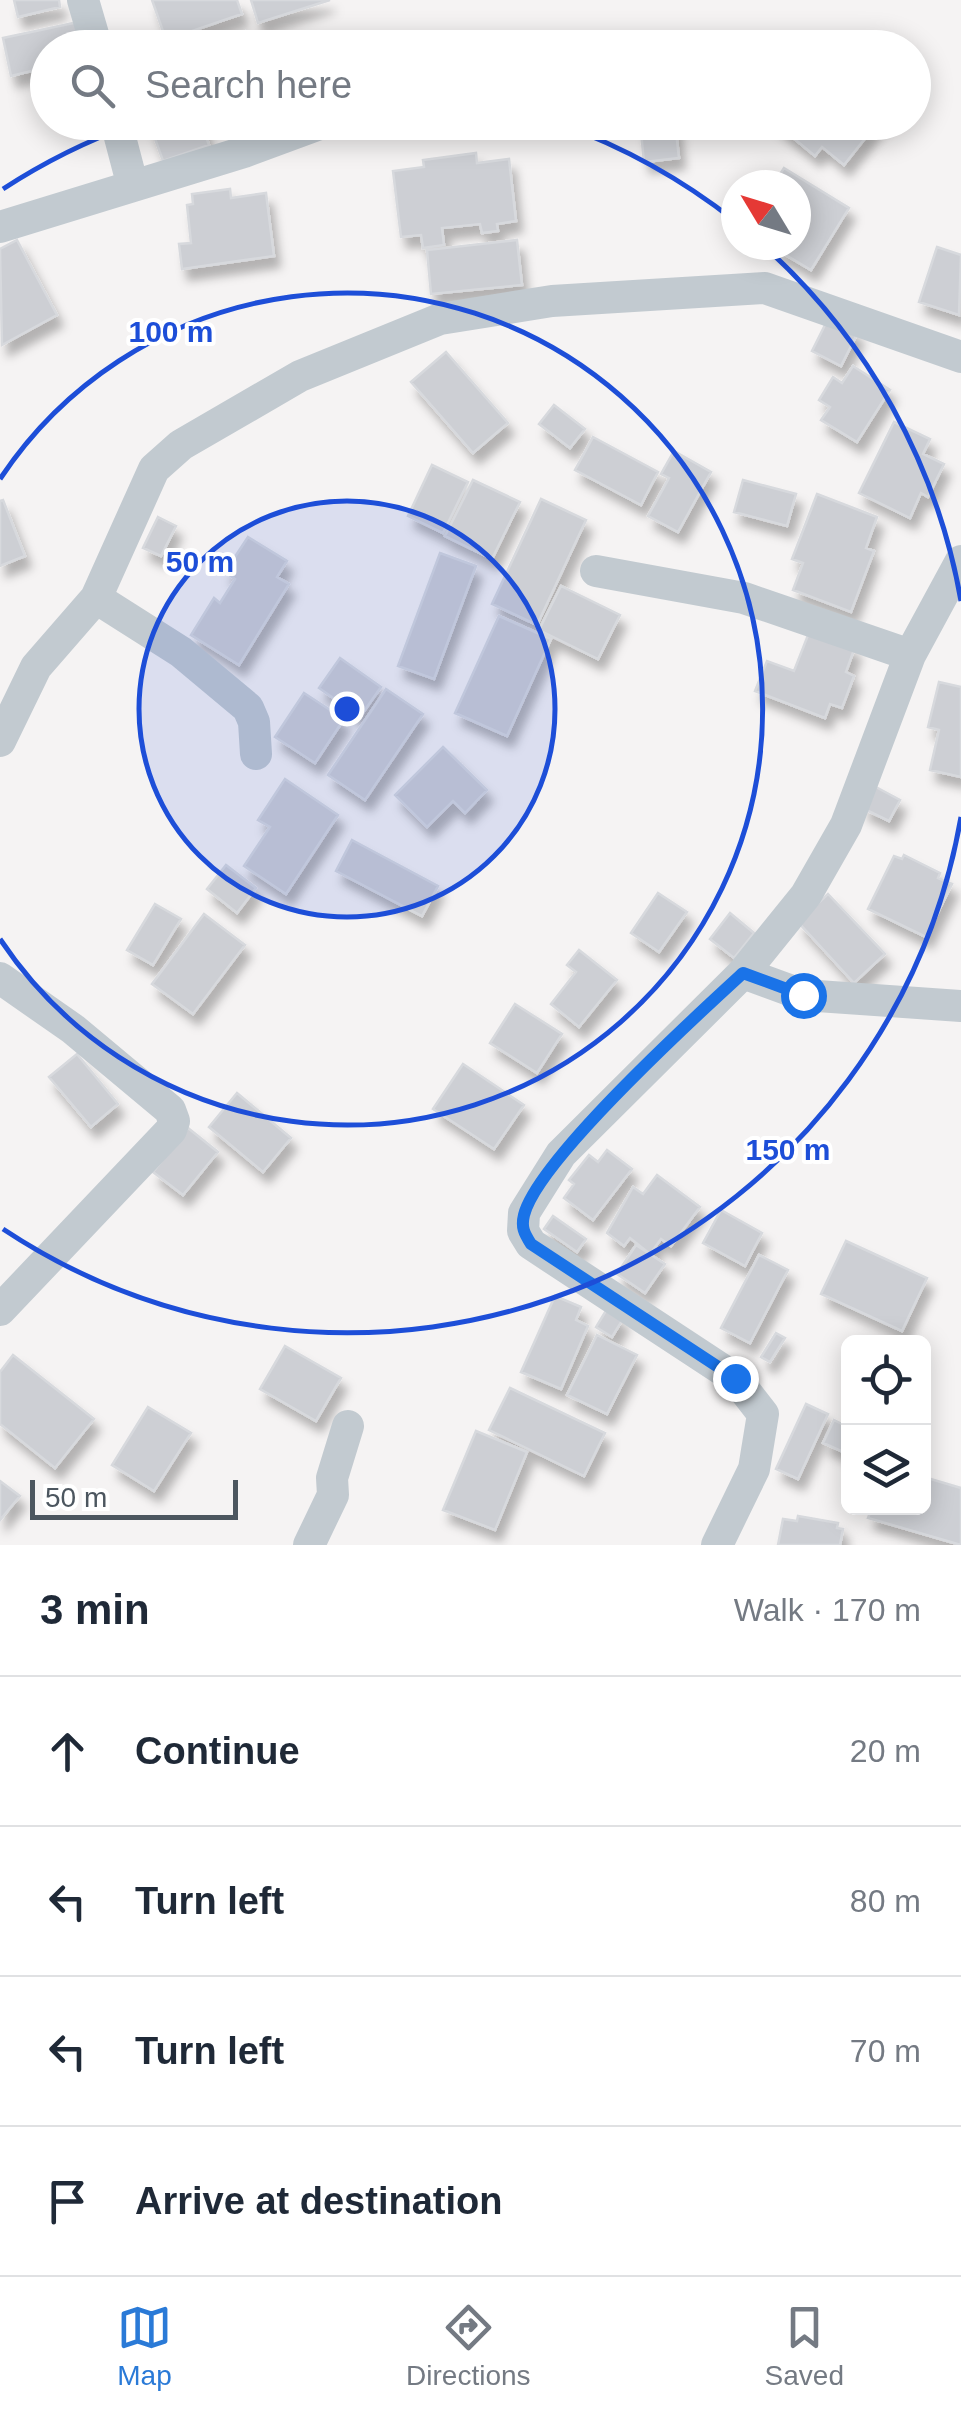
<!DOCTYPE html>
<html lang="en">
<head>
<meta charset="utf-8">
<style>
  body { margin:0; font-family:Arial,sans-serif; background:#f2f2f3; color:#1f2937 }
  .controls { position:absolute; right:30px; bottom:30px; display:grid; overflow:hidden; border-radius:15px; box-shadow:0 5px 25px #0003 }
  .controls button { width:90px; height:90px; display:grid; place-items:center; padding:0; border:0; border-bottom:2px solid #e0e1e3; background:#fff; color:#1f2937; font:50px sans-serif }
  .compass { position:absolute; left:721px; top:170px; width:90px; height:90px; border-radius:50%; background:#fff; box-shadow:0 5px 25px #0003; rotate:308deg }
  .scale { position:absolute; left:30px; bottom:25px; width:208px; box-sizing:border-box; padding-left:10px; border:5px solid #4c565f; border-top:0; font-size:28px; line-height:35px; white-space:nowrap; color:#4c565f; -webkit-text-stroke:8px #fff; paint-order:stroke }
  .stop { position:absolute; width:30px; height:30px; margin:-22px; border:8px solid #1a73e8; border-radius:50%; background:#fff }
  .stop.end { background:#1a73e8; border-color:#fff; box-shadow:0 2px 10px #0008 }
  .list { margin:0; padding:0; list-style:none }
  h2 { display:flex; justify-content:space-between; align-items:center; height:130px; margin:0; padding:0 40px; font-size:42px }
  h2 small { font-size:32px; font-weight:400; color:#747a83 }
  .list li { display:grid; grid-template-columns:65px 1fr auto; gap:30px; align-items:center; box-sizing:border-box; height:150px; padding:0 40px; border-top:2px solid #e0e1e3 }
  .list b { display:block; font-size:38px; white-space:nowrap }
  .list em { font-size:32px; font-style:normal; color:#747a83 }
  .icon { flex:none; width:55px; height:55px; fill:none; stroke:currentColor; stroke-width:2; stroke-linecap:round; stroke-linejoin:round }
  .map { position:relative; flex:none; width:961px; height:1545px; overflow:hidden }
  .search { position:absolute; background:#fff; box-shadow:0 5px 25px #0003; left:30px; right:30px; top:30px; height:110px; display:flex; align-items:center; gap:25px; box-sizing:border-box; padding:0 35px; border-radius:55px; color:#747a83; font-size:38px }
  .sheet { height:730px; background:#fff }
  nav { display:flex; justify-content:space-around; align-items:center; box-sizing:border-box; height:140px; border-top:2px solid #e0e1e3; background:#fff; font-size:28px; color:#747a83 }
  nav a { display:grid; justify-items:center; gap:5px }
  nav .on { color:#2a7ad7 }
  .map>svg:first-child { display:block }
  .building { fill:#cdcfd4; stroke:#d7d9dd; stroke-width:2.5; filter:url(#shadow) }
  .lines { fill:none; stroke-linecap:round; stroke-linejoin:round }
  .minor { stroke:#c2cad0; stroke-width:32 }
  .route { stroke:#1a73e8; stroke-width:12 }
  .ring { fill:none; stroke:#1d4ed8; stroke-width:5 }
  .centre { fill:#1d4ed8; stroke:#fff; stroke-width:5 }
  .ring-label { font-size:30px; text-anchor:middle; font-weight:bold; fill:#1d4ed8; stroke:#fff; stroke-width:8; stroke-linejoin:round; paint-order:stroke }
</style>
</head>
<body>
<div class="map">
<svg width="961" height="1545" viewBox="0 0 961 1545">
  <defs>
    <filter id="shadow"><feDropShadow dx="6" dy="11" stdDeviation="5" flood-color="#0004"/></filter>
  </defs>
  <rect width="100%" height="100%" fill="#f5f3f3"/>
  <path class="building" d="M14 0H59L60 7 18 17Z
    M152 0H237L242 14 166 40Z
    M251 0H330L258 23Z
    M78 22 84 48H48V67L11 76 3 38Z
    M246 31 250 48H196L195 44Z
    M149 122H201L209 145 163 161Z
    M640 122H675L679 158 644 162Z
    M774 122H878L844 165 822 147 815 156Z
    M476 153 477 163 509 159 516 221 497 224 498 231 482 233 480 224 442 228 444 245 423 248 421 235 401 237 393 171 424 167 423 160Z
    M784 168 849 208 811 270 769 245H796V185H773Z
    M230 189 231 198 266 193 274 256 182 269 179 244 191 243 187 205 193 204 192 194Z
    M17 240 57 315 2 345 0 249Z
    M517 240 522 285 431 294 427 250Z
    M937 247 961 255 959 315 919 302Z
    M829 317 858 332 841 366 812 351Z
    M446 352 508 423 473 453 411 382Z
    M853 366 890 390 857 442 821 420 830 407 819 400 833 377 842 383Z
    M554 405 585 429 570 448 539 424Z
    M894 422 930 439 923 454 944 464 928 497 921 493 910 518 859 493Z
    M593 437 658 472 641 505 575 470Z
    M674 451 711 472 678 532 648 516 669 478 661 474Z
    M432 465 468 482 443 533 408 516Z
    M473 480 520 502 492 559 445 536Z
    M743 480 796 494 787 526 734 512Z
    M817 494 877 517 866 548 874 551 851 612 793 590 803 563 792 559Z
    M541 499 586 520 537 625 492 604Z
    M3 500 25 556 0 566V501Z
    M158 517 176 526 161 556 143 548Z
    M248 537 287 561 277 577 289 584 239 665 191 635 214 598 220 603 235 579 225 572Z
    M440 553 476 566 434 679 398 666Z
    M561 586 620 615 598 659 539 630Z
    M499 616 551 639 507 736 455 713Z
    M810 630 855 647 846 672 854 676 842 708 830 704 825 718 755 691 767 661 794 671Z
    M340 658 381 687 360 717 319 688Z
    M939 682 961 687V777L930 770 939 730 928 727Z
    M386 689 423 714 365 800 328 775Z
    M304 693 344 719 315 763 275 737Z
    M443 747 487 790 465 813 453 801 427 827 395 795Z
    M285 779 338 815 286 894 244 866 270 827 258 820Z
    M874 786 900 800 889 821 862 808Z
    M352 840 438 886 422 916 336 871Z
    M904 855 940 873 938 878 952 884 926 937 868 909 894 856 902 859Z
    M226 865 256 888 237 913 207 889Z
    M658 893 687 912 659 952 631 933Z
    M828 894 885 954 854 983 798 922Z
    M155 904 181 919 153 965 127 950Z
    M730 913 754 933 734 958 710 939Z
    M204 914 245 945 193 1014 152 984Z
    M579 950 617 980 579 1027 551 1004 576 972 567 965Z
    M515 1004 562 1034 537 1073 490 1043Z
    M77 1054 118 1104 91 1127 49 1077Z
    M463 1064 524 1105 494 1149 433 1109Z
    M237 1093 291 1138 263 1172 209 1127Z
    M188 1128 218 1152 183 1195 153 1172Z
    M607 1150 632 1169 593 1220 564 1198 574 1184 569 1180 589 1155 598 1162Z
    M657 1175 700 1207 671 1246 661 1239 650 1254 630 1238 624 1246 607 1233 633 1187 643 1194Z
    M721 1210 762 1233 745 1266 703 1243Z
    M553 1216 586 1239 577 1252 544 1229Z
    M846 1241 927 1278 902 1331 821 1294Z
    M636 1245 665 1264 645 1293 617 1274Z
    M759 1255 788 1270 750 1343 721 1328Z
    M555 1296 581 1307 576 1320 588 1326 561 1389 521 1372Z
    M607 1309 623 1319 612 1337 596 1327Z
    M776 1333 785 1338 770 1362 761 1357Z
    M597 1335 637 1355 607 1414 567 1395Z
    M285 1346 341 1378 316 1421 260 1389Z
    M13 1355 94 1419 55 1468 0 1424V1372Z
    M510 1388 605 1433 584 1476 489 1430Z
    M806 1404 828 1414 798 1479 776 1469Z
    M148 1407 191 1433 154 1491 112 1465Z
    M834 1420 848 1427V1454L823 1443Z
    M476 1431 527 1452 495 1530 443 1510Z
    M924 1477 961 1488V1545L868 1518 872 1508H924Z
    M0 1481 20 1496 0 1520Z
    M798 1516 838 1523 837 1528 843 1529 840 1545H778L783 1519 797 1521Z"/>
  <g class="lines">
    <path class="minor" d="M83 0 97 48
      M116 122 132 183
      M0 227 244 152 325 122
      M596 571 744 598 910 655
      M96 598 181 652 248 708 254 722 256 754
      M0 741 36 667 96 598 154 469 181 445 300 376 440 319 552 301 765 288 961 357
      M743 973 803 995 961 1006
      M0 978 73 1029 170 1110 174 1121 171 1130 0 1310
      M309 1545 333 1495 332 1478 348 1426
      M717 1545 754 1469 763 1414 735 1378 531 1244 523 1231 524 1213 561 1154 743 973 806 895 846 825 910 655 961 561"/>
  </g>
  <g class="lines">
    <path class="route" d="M735 1378 531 1244C524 1233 521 1227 524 1215 538 1160 695 1017 743 973L803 995"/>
  </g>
  <circle cx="347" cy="709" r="208" fill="#1d4ed8" fill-opacity=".12"/>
  <g class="ring">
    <circle cx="347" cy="709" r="208"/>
    <path d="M0 479A416 416 0 1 1 0 939"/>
    <path d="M961 817A623 623 0 0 1 3 1229M3 189A623 623 0 0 1 134 124M560 124A623 623 0 0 1 735 221M764 246A623 623 0 0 1 961 601"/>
  </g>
  <circle cx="347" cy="709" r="15" class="centre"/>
  <g class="ring-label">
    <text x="171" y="342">100 m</text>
    <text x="200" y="572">50 m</text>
    <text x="788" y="1160">150 m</text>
  </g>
</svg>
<div class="controls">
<button><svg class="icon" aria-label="locate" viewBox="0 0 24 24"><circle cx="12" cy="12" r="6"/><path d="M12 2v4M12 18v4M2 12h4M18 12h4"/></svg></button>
<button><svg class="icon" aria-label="layers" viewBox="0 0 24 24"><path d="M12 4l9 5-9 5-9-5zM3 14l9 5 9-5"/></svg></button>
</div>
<svg class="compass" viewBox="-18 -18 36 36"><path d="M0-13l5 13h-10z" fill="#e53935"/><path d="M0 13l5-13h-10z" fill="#747a83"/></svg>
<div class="scale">50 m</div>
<div class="stop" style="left:803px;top:995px"></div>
<div class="stop end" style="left:735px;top:1378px"></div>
<div class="search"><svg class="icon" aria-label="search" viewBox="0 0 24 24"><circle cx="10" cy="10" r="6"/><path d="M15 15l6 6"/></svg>Search here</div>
</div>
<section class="sheet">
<h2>3 min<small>Walk · 170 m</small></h2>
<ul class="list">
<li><svg class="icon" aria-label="ahead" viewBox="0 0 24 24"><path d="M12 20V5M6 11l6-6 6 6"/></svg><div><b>Continue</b></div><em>20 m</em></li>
<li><svg class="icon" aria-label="left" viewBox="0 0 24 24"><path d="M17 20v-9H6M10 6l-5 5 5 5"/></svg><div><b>Turn left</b></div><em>80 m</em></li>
<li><svg class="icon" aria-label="left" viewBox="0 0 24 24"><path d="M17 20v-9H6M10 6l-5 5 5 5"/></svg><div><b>Turn left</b></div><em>70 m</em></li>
<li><svg class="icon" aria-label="arrive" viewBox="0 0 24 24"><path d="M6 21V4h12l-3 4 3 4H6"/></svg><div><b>Arrive at destination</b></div></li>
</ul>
</section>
<nav>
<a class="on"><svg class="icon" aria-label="map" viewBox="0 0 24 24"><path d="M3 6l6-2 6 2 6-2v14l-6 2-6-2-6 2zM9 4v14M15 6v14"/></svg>Map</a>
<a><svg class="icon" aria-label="directions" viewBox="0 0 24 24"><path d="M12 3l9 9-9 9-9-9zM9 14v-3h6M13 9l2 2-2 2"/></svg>Directions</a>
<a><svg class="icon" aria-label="saved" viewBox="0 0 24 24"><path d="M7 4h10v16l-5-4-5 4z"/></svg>Saved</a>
</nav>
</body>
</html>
